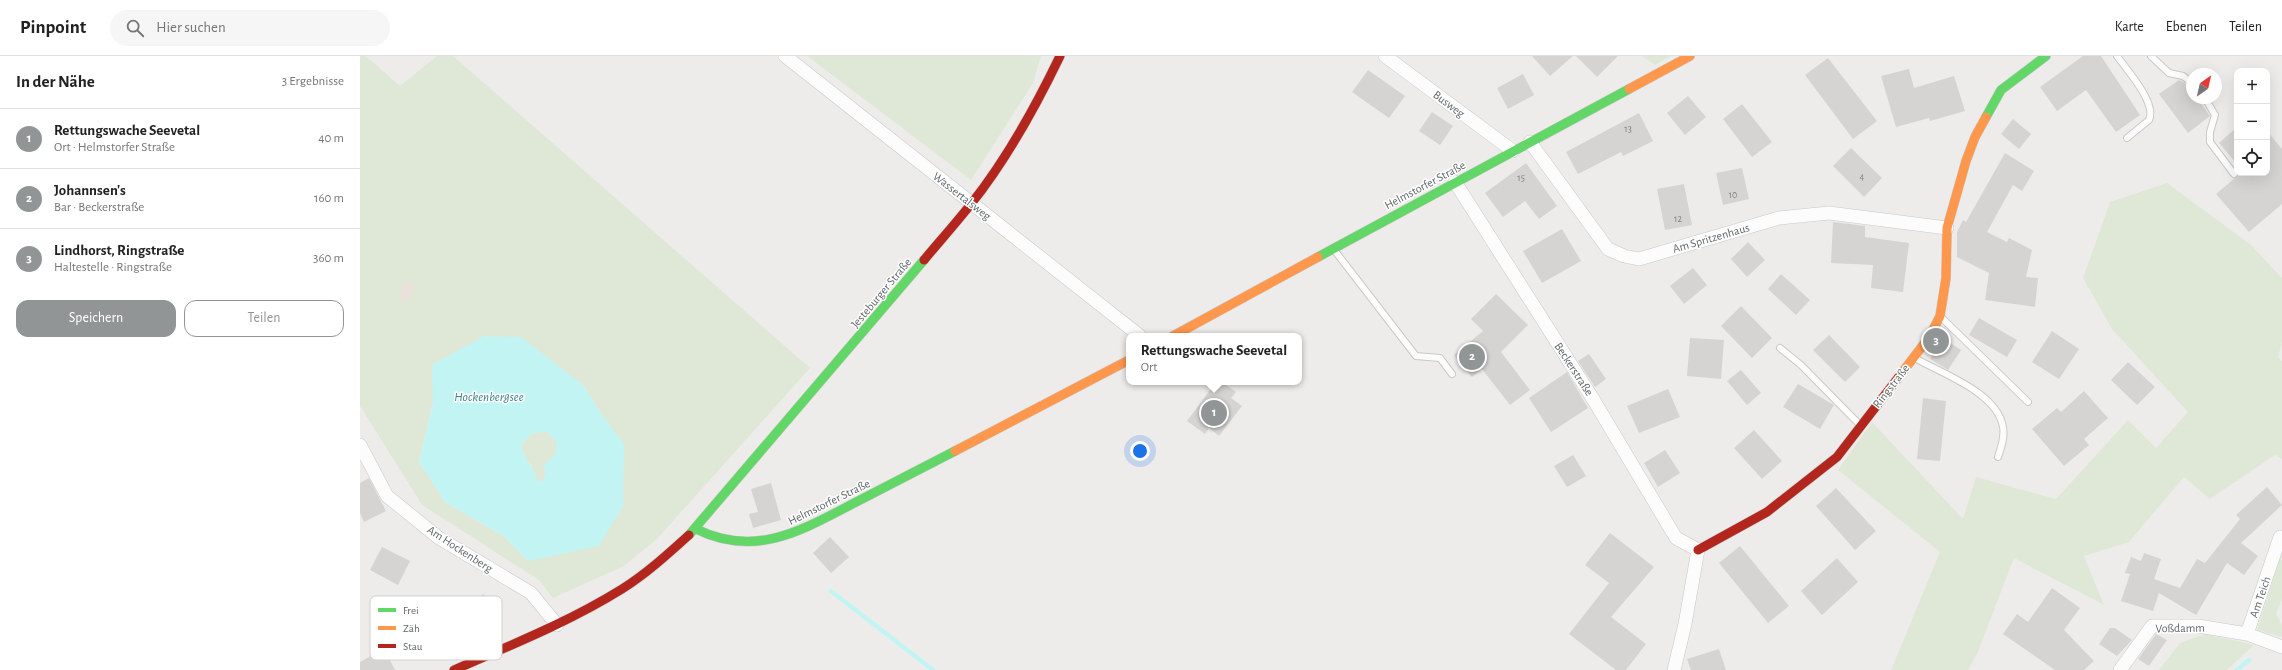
<!DOCTYPE html>
<html lang="de">
<head>
<meta charset="utf-8">
<style>
  body { margin:0; font-family:"Alegreya Sans",sans-serif; background:#f6f6f6; color:#222 }
  .controls { position:absolute; right:12px; top:12px; display:grid; overflow:hidden; border-radius:8px; box-shadow:0 4px 16px #0002 }
  .controls button { width:36px; height:36px; display:grid; place-items:center; padding:0; border:0; border-bottom:1px solid #e0e0e0; background:#fff; color:#222; font:20px sans-serif }
  .compass { position:absolute; left:1826px; top:12px; width:36px; height:36px; border-radius:50%; background:#fff; box-shadow:0 4px 16px #0002; rotate:34deg }
  .you { position:absolute; left:780px; top:395px; width:14px; height:14px; margin:-10px; border:3px solid #fff; border-radius:50%; background:#1a73e8; box-shadow:0 0 0 6px #1a73e833 }
  .badge { display:grid; place-items:center; width:26px; height:26px; border-radius:50%; background:#919595; color:#fff; font-size:13px; font-weight:700 }
  .pin { position:absolute; translate:-50% -50%; border:2px solid #fff; box-shadow:0 1px 4px #0006 }
  .popup { position:absolute; left:766px; top:277px; width:176px; height:52px; box-sizing:border-box; display:grid; place-content:center; border-radius:8px; background:#fff; filter:drop-shadow(0 1px 3px #0005); font-size:13px; white-space:nowrap; color:#767676 }
  .popup b { font-size:15px; color:#222 }
  .popup::after { content:''; position:absolute; left:50%; top:100%; margin-left:-8px; border:8px solid transparent; border-top-color:#fff }
  .list { margin:0; padding:0; list-style:none }
  h2 { display:flex; justify-content:space-between; align-items:center; height:52px; margin:0; padding:0 16px; font-size:17px }
  h2 small { font-size:13px; font-weight:400; color:#767676 }
  .list li { display:grid; grid-template-columns:26px 1fr auto; gap:12px; align-items:center; box-sizing:border-box; height:60px; padding:0 16px; border-top:1px solid #e0e0e0 }
  .list b { display:block; font-size:15px; white-space:nowrap }
  .list p { margin:0; font-size:13px; white-space:nowrap; color:#767676 }
  .list em { font-size:13px; font-style:normal; color:#767676 }
  .actions { display:flex; gap:8px; padding:12px 16px }
  .actions a { flex:1; padding:9px 0; border:1px solid #919595; border-radius:12px; text-align:center; font-size:14px; color:#919595 }
  .actions .main { background:#919595; color:#fff }
  .icon { flex:none; width:22px; height:22px; fill:none; stroke:currentColor; stroke-width:2; stroke-linecap:round; stroke-linejoin:round }
  .map { position:relative; flex:none; width:1922px; height:614px; overflow:hidden }
  header { display:flex; align-items:center; gap:24px; box-sizing:border-box; height:56px; padding:0 20px; background:#fff; border-bottom:1px solid #e0e0e0 }
  header strong { font-size:19px }
  nav { display:flex; gap:22px; margin-inline-start:auto; font-size:14px }
  .search { width:280px; height:36px; background:#f6f6f6; display:flex; align-items:center; gap:10px; box-sizing:border-box; padding:0 14px; border-radius:22px; color:#767676; font-size:15px }
  main { display:flex }
  aside { flex:1; background:#fff }
  .map>svg:first-child { display:block }
  .green { fill:#dfe8d7; fill-rule:evenodd }
  .sand { fill:#ebe0db }
  .water { fill:#c2f4f4; fill-rule:evenodd }
  .lines { fill:none; stroke-linecap:round; stroke-linejoin:round }
  .stream { stroke:#c2f4f4; stroke-width:4.5 }
  .building { fill:#d6d4d3 }
  .lane-casing { stroke:#c9c9c8; stroke-width:8 }
  .street-casing { stroke:#c9c9c8; stroke-width:14 }
  .fast-casing { stroke:#cacaca; stroke-width:10 }
  .slow-casing { stroke:#cacaca; stroke-width:10 }
  .jam-casing { stroke:#cacaca; stroke-width:10 }
  .lane { stroke:#fcfcfc; stroke-width:6 }
  .street { stroke:#fcfcfc; stroke-width:13 }
  .fast { stroke:#63d668; stroke-width:9 }
  .slow { stroke:#ff974d; stroke-width:9 }
  .jam { stroke:#b3261e; stroke-width:9 }
  .labels { text-anchor:middle; dominant-baseline:central; stroke-width:3; stroke-linejoin:round; paint-order:stroke }
  .number-label { font-size:10px; fill:#7e8383 }
  .street-label { font-size:12px; fill:#5f6667; stroke:#fff }
  .water-label { font-size:13px; font-style:italic; fill:#3e8089; stroke:#fff }
  .key { fill:#fff; stroke:#cfd1d1; stroke-width:1 }
  .key-label { font-size:11px; fill:#5f6667 }
</style>
</head>
<body>
<header>
<strong>Pinpoint</strong>
<div class="search"><svg class="icon" aria-label="search" viewBox="0 0 24 24"><circle cx="10" cy="10" r="6"/><path d="M15 15l6 6"/></svg>Hier suchen</div>
<nav><a>Karte</a><a>Ebenen</a><a>Teilen</a></nav>
</header>
<main>
<aside>
<h2>In der Nähe<small>3 Ergebnisse</small></h2>
<ul class="list">
<li><span class="badge">1</span><div><b>Rettungswache Seevetal</b><p>Ort · Helmstorfer Straße</p></div><em>40 m</em></li>
<li><span class="badge">2</span><div><b>Johannsen's</b><p>Bar · Beckerstraße</p></div><em>160 m</em></li>
<li><span class="badge">3</span><div><b>Lindhorst, Ringstraße</b><p>Haltestelle · Ringstraße</p></div><em>360 m</em></li>
</ul>
<div class="actions"><a class="main">Speichern</a><a>Teilen</a></div>
</aside>
<div class="map">
<svg width="1922" height="614" viewBox="0 0 1922 614">
  <rect width="100%" height="100%" fill="#eeecea"/>
  <path class="green" d="M0 0H6L40 30 77 0H93L450 312 297 483 264 510 193 542 179 524 62 449 0 350ZM224 330 240 356 168 505 145 481 85 446 59 406 73 347Z
    M447 0H681L673 27 611 124Z
    M1282 0H1311L1295 9Z
    M1807 127 1890 188 1922 222V286L1918 301 1922 305V403L1915 399 1850 443 1824 421 1769 486 1724 500 1744 549 1654 502 1617 598 1608 614H1531L1580 496 1478 414 1512 366 1603 463 1616 421 1696 443 1768 364 1796 392 1828 356 1752 273 1723 222 1750 146Z
    M188 376 196 385 197 395 183 426 177 425 171 409 163 400 161 389 172 377Z
    M1922 496V543L1916 558 1922 569V581L1897 574Z
    M1845 578 1894 589 1867 614H1799L1820 587Z"/>
  <path class="sand" d="M46 227H50L53 232 48 245 40 243 39 238Z"/>
  <path class="water" d="M124 280 161 281 224 330 240 356 264 388 263 450 239 490 168 505 145 481 85 446 59 406 73 347 72 309ZM187 376 196 385C197 398 194 402 183 409L186 418 183 425H177C175 410 163 404 161 389L172 377Z"/>
  <g class="lines">
    <path class="stream" d="M471 535 573 614
      M1877 614 1889 604"/>
  </g>
  <path class="building" d="M1172 0H1213L1190 20Z
    M1216 0H1258L1237 21Z
    M1723 0H1741L1780 59 1756 76 1726 34 1697 55 1680 31Z
    M1468 2 1517 65 1493 83 1445 19Z
    M1549 13 1554 32 1594 20 1605 55 1570 65 1569 62 1536 71 1521 20Z
    M1008 14 1045 40 1029 62 992 36Z
    M1163 18 1174 39 1148 53 1137 32Z
    M1819 24 1828 29 1832 35V42H1837L1850 60 1828 77 1799 38Z
    M1328 40 1346 61 1325 79 1307 57Z
    M1382 48 1412 86 1392 101 1363 63Z
    M1072 56 1093 70 1080 89 1059 75Z
    M1279 57 1293 85 1263 100 1261 96 1218 118 1206 96Z
    M1653 63 1671 78 1659 93 1641 78Z
    M1877 71V108L1859 87Z
    M1907 75 1922 93V148L1889 176 1856 138 1881 117H1907Z
    M1491 92 1522 122 1504 141 1473 110Z
    M1645 97 1674 115 1662 135 1653 129 1627 176 1647 186 1649 182 1672 194 1666 221 1678 222 1675 251 1625 244 1629 217 1597 201V176L1603 164 1606 166Z
    M1166 107 1197 150 1179 163 1165 145 1143 161 1125 137Z
    M1382 112 1389 143 1363 149 1356 117Z
    M1324 128 1332 169 1305 174 1297 133Z
    M1473 166 1505 170V181L1549 187 1543 236 1511 232 1513 209 1471 207Z
    M1202 173 1221 205 1182 227 1163 195Z
    M1388 186 1405 204 1387 221 1371 203Z
    M1333 212 1347 229 1324 248 1310 230Z
    M1421 218 1450 244 1436 259 1408 233Z
    M1136 238 1168 269 1141 296 1170 334 1150 349 1122 313 1112 321 1094 299 1123 275 1111 263Z
    M1381 250 1412 282 1392 302 1361 270Z
    M1619 262 1657 284 1647 301 1609 279Z
    M1692 275 1719 293 1699 323 1672 306Z
    M1469 279 1500 311 1485 326 1453 294Z
    M1330 282 1364 284 1361 323 1327 320Z
    M1583 282 1601 294 1588 314 1570 303Z
    M1229 298 1246 323 1235 331 1218 305Z
    M1768 306 1795 331 1777 349 1751 324Z
    M1381 314 1401 337 1387 349 1367 325Z
    M1207 316 1228 352 1191 376 1169 342Z
    M856 326H862L876 336 871 342 882 350 859 380 849 372 845 378 827 365Z
    M1438 328 1474 349 1460 373 1423 351Z
    M1308 333 1320 361 1279 377 1267 350Z
    M1724 335 1748 362 1724 383 1729 389 1704 410 1672 373 1697 352 1701 356Z
    M1563 342 1586 345 1580 405 1557 403Z
    M1394 374 1422 405 1402 423 1374 392Z
    M1305 394 1320 417 1298 431 1284 407Z
    M1213 399 1226 420 1207 431 1194 410Z
    M9 422 26 455 4 466 0 457V427Z
    M411 427 421 464 393 472 389 458 398 456 391 433Z
    M1907 431 1922 449 1881 487 1898 500 1884 519 1867 507 1836 559 1799 537 1793 555 1761 545 1770 518 1765 517 1771 501 1781 505 1784 497 1801 503 1794 523 1820 532 1837 503 1845 507 1880 463 1876 459Z
    M1476 432 1516 475 1495 494 1456 450Z
    M1250 477 1294 511 1251 561 1286 588 1266 614H1256L1209 578 1249 527 1225 509Z
    M470 481 489 501 471 517 453 497Z
    M1380 490 1429 550 1408 567 1359 507Z
    M22 491 50 505 38 529 10 514Z
    M1477 502 1498 526 1462 559 1441 535Z
    M1692 532 1720 552 1704 574 1734 605 1724 614H1695L1643 578 1657 558 1668 566Z
    M124 538 135 560 105 576 93 554Z
    M1750 572H1755L1772 584 1757 600 1739 588Z
    M1796 578 1807 584 1789 610 1778 603Z
    M24 593 35 614H0V606Z
    M1359 593 1366 614H1331L1327 603Z"/>
  <g class="lines">
    <g class="lane-casing">
      <path id="lane" d="M1757 0C1767 14 1797 47 1789 64L1767 82
        M1791 0 1809 17 1823 20 1832 27
        M1845 42 1855 59 1850 76V86L1874 118
        M975 195 1056 300 1080 302 1092 318
        M1581 261 1668 346
        M1420 292 1441 309 1499 368
        M1555 302C1582 318 1637 336 1643 371 1645 381 1641 392 1638 401"/>
    </g>
    <g class="street-casing">
      <path id="street" d="M425 0 780 280
        M1025 0 1153 95
        M1170 86 1248 193 1264 200 1279 203 1419 162 1469 157 1587 172
        M1095 126 1233 343 1316 482 1338 494 1325 568 1314 614
        M0 389 27 440 79 482 171 537 197 569
        M1887 578 1920 481
        M1760 614 1792 570H1838L1887 578 1922 591"/>
    </g>
    <g class="fast-casing">
      <path id="fast" d="M1626 61 1641 34 1686 0
        M958 201 1269 33
        M336 473C399 504 447 471 502 443 533 427 564 411 595 395
        M329 479 564 204"/>
    </g>
    <g class="slow-casing">
      <path id="slow" d="M1269 33 1330 0
        M813 280 958 201
        M1538 322 1570 280 1580 260 1586 222 1587 172 1606 105 1615 81 1626 61
        M595 395 769 304"/>
    </g>
    <g class="jam-casing">
      <path id="jam" d="M564 204C579 186 596 167 611 148 647 103 675 52 700 0
        M1338 494 1407 456 1477 401 1538 322
        M94 614C151 589 209 566 262 533 286 518 308 498 329 479"/>
    </g>
    <use href="#lane" class="lane"/>
    <use href="#street" class="street"/>
    <use href="#fast" class="fast"/>
    <use href="#slow" class="slow"/>
    <use href="#jam" class="jam"/>
  </g>
  <g class="labels">
    <g class="number-label">
      <text x="1268" y="73">13</text>
      <text x="1502" y="121">4</text>
      <text x="1161" y="122">15</text>
      <text x="1373" y="139">10</text>
      <text x="1318" y="163">12</text>
    </g>
    <g class="street-label">
      <text transform="translate(1089 48) rotate(37)">Busweg</text>
      <text transform="translate(1065 129) rotate(-28)">Helmstorfer Straße</text>
      <text transform="translate(602 140) rotate(38)">Wassertalsweg</text>
      <text transform="translate(1351 182) rotate(-16)">Am Spritzenhaus</text>
      <text transform="translate(521 237) rotate(-50)">Jesteburger Straße</text>
      <text transform="translate(1214 313) rotate(57)">Beckerstraße</text>
      <text transform="translate(1531 330) rotate(-52)">Ringstraße</text>
      <text transform="translate(469 446) rotate(-26)">Helmstorfer Straße</text>
      <text transform="translate(100 493) rotate(33)">Am Hockenberg</text>
      <text transform="translate(1900 541) rotate(-71)">Am Teich</text>
      <text transform="translate(1820 572) rotate(-1)">Voßdamm</text>
    </g>
    <g class="water-label">
      <text x="129" y="341">Hockenbergsee</text>
    </g>
  </g>
  <rect x="10" y="540" width="132" height="64" rx="6" class="key"/>
  <rect x="18" y="552" width="18" height="4" fill="#63d668"/>
  <rect x="18" y="570" width="18" height="4" fill="#ff974d"/>
  <rect x="18" y="588" width="18" height="4" fill="#b3261e"/>
  <g class="key-label">
    <text x="43" y="558">Frei</text>
    <text x="43" y="576">Zäh</text>
    <text x="43" y="594">Stau</text>
  </g>
</svg>
<div class="controls">
<button>+</button>
<button>−</button>
<button><svg class="icon" aria-label="locate" viewBox="0 0 24 24"><circle cx="12" cy="12" r="6"/><path d="M12 2v4M12 18v4M2 12h4M18 12h4"/></svg></button>
</div>
<svg class="compass" viewBox="-18 -18 36 36"><path d="M0-13l5 13h-10z" fill="#e53935"/><path d="M0 13l5-13h-10z" fill="#767676"/></svg>
<div class="you"></div>
<div class="pin badge" style="left:854px;top:357px">1</div>
<div class="popup"><b>Rettungswache Seevetal</b>Ort</div>
<div class="pin badge" style="left:1112px;top:301px">2</div>
<div class="pin badge" style="left:1576px;top:285px">3</div>
</div>
</main>
</body>
</html>
